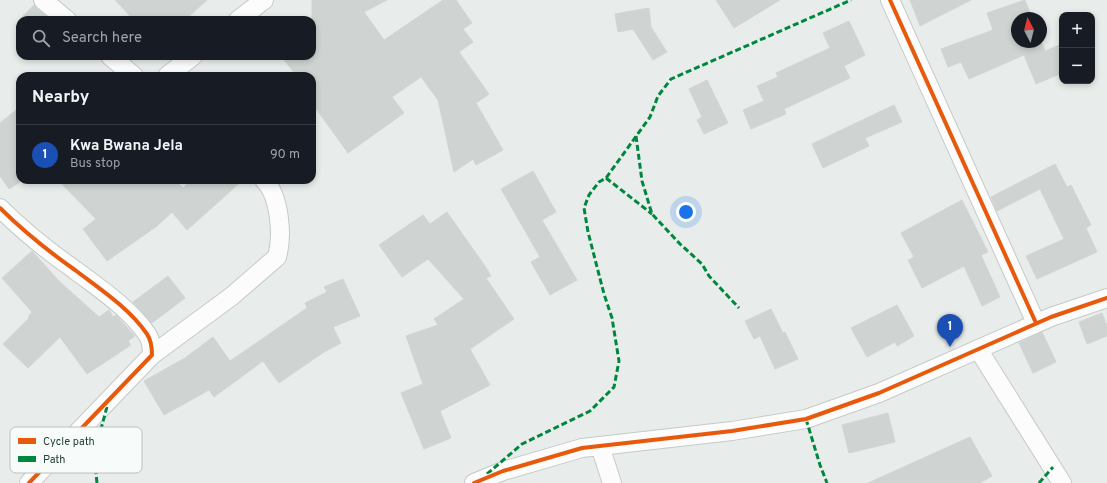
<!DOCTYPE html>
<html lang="en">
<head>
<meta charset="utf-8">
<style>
  body { margin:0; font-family:Overpass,sans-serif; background:#20242c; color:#f1f3f6 }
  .controls { position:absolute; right:12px; top:12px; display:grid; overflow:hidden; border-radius:8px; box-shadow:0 2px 6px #0003 }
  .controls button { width:36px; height:36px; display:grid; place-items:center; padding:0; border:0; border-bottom:1px solid #363941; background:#171b24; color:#f1f3f6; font:20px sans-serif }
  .compass { position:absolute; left:1011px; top:12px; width:36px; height:36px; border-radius:50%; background:#171b24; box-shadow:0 2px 6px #0003; rotate:353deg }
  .you { position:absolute; left:686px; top:212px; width:14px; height:14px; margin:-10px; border:3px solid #fff; border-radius:50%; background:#1a73e8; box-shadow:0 0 0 6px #1a73e833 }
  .badge { display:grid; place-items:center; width:26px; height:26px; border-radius:50%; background:#1a73e8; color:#fff; font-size:13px; font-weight:700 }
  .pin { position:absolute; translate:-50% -33px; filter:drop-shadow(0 1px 2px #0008) }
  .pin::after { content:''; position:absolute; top:21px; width:14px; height:12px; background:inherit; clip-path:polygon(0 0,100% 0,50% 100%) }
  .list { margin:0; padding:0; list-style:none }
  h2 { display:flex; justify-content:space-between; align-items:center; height:52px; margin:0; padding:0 16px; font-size:17px }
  h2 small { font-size:13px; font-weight:400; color:#9ea1a6 }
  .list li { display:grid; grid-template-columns:26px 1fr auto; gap:12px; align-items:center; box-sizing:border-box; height:60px; padding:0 16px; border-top:1px solid #363941 }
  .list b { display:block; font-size:15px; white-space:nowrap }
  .list p { margin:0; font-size:13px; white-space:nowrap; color:#9ea1a6 }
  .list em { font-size:13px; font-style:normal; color:#9ea1a6 }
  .icon { flex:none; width:22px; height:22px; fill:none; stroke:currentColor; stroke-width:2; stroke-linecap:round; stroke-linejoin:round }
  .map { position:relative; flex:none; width:1107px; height:483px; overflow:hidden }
  .search { position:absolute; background:#171b24; box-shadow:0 2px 6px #0003; left:16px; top:16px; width:300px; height:44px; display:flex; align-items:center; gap:10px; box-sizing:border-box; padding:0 14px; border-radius:12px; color:#9ea1a6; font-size:15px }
  .panel { position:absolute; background:#171b24; box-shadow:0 2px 6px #0003; left:16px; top:72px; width:300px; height:112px; border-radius:12px }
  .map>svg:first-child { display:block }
  .building { fill:#cfd4d2; stroke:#d1d6d4 }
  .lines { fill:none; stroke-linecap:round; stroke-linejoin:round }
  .street-casing { stroke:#c5cac8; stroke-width:20 }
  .street { stroke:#fcfcfc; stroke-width:18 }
  .quiet { stroke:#00873e; stroke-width:3; stroke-dasharray:6 3; stroke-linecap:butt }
  .cycleway-casing { stroke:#f7fbf9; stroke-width:6 }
  .cycleway { stroke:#e8590c; stroke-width:4 }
  .key { fill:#f7fbf9; stroke:#b8c4c0; stroke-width:1 }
  .key-label { font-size:11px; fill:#24423a }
</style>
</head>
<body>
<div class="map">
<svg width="1107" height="483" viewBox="0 0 1107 483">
  <rect width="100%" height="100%" fill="#e8edeb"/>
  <path class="building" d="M115 0H207L185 20H134Z
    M312 0H387L364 12 384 40 443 0H456L472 23 463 29 473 42 459 52 489 94 476 103 503 150 476 165 473 159 454 172 438 100 421 77 392 97 404 113 348 153 312 103V76H297L281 56H312Z
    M716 0H780L734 28Z
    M910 0H971L920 26Z
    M1025 0 1032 18H1017V42L1041 41 1045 51 1062 44V73L1036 84 1024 55 969 79 961 62 948 67 941 49 993 30 987 13Z
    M34 5 36 8 51 20H19Z
    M649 8 651 27 667 52 653 60 633 29 618 32 615 14Z
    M849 21 865 55 844 66 850 78 784 109 786 114 751 129 743 110 764 101 757 86 778 77 776 73 830 48 823 33Z
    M707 80 728 123 704 134 697 120 702 117 689 89Z
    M894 105 902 122 865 138 869 146 823 168 812 144Z
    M20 107V182L9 189 0 176V123Z
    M1055 164 1067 187 1071 185 1091 225 1086 228 1097 252 1037 279 1026 256 1064 239 1040 189 997 211 991 197Z
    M533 171 556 212 542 220 577 280 550 295 531 262 540 257 501 189Z
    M58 180H175L183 188 191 180H243L187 230 172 212 157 226 107 261 83 229 96 219Z
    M962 200 988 252 981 255 1000 297 982 306 964 266 922 288 908 260 914 257 901 233Z
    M447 212 485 266 491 276 486 278 514 319 470 349 490 385 440 411 451 438 424 449 401 393 423 384 406 336 438 325 434 319 464 299 428 259 402 277 379 245 423 215 430 224Z
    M32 251 59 281 99 317 109 310 113 317 116 315 135 336 128 341 131 345 87 374 60 337 28 368 3 344 29 318 28 317 32 312 2 278Z
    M168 276 185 298 152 323 133 302Z
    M343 279 360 316 333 327 341 343 324 352 279 383 263 361 214 397 209 390 164 415 144 381 185 358 213 337 230 361 307 308 305 303 327 292 324 287Z
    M897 305 914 336 897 346 895 342 867 357 851 328Z
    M771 309 783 333 785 332 798 359 775 369 760 336 754 339 745 321Z
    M1102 313 1107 326V336L1087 344 1079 322Z
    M1042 332 1056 362 1033 373 1019 343Z
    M888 413 895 442 849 453 842 425Z
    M970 437 992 476 980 483H868Z"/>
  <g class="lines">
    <g class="street-casing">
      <path id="street" d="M43 0 67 20
        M890 0 1036 323
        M238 20 264 0
        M110 56 134 76
        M167 76 193 56
        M0 208C23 231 48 251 75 270 100 289 129 308 147 334 151 340 152 348 152 355L29 483
        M978 349 1062 483
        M152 355 232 296 277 257C283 236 280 196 264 180
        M600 446 612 483
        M474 483 503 471 582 448 732 431 806 419 879 393 1051 317 1107 298"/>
    </g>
    <use href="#street" class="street"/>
    <path class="quiet" d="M636 136 642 181 652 214 680 244 702 264 709 276 739 308
      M606 178 652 214
      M806 419 820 465 827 483
      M487 474 522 444 590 411 614 387 619 361 612 318 604 294 588 232 584 208 589 195 599 182 606 178 650 117 658 96 671 79 851 0
      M97 483 94 455 108 403
      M1039 483 1053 467"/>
    <g class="cycleway-casing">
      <path id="cycleway" d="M890 0 1036 323
        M0 208C23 231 48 251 75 270 100 289 129 308 147 334 151 340 152 348 152 355L29 483
        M474 483 503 471 582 448 732 431 806 419 879 393 1051 317 1107 298"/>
    </g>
    <use href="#cycleway" class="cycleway"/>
  </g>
  <rect x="10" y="427" width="132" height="46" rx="6" class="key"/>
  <rect x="18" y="438" width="18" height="6" fill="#e8590c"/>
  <rect x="18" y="456" width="18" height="6" fill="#00873e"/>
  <g class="key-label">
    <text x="43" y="445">Cycle path</text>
    <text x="43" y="463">Path</text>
  </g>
</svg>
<div class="controls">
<button>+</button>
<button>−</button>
</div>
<svg class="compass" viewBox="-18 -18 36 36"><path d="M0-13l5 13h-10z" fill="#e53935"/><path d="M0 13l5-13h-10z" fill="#9ea1a6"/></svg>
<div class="you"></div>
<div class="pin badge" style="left:950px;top:347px;background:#1a4fb4">1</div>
<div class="search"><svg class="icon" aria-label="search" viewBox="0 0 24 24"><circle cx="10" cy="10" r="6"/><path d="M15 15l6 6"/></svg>Search here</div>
<section class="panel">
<h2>Nearby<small></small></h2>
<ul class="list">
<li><span class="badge" style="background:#1a4fb4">1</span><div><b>Kwa Bwana Jela</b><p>Bus stop</p></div><em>90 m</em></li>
</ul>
</section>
</div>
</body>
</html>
